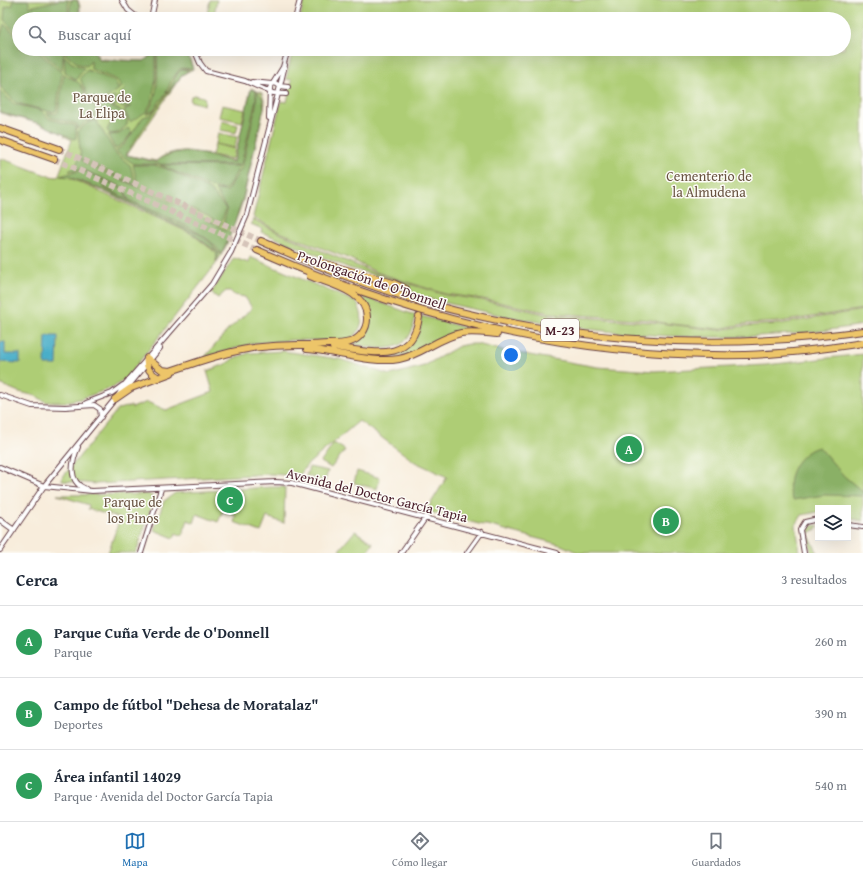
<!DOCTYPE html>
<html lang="es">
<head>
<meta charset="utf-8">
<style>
  body { margin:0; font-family:"Gentium Book Plus",serif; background:#f2f2f3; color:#1f2937 }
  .controls { position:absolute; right:12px; bottom:12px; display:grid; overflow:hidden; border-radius:0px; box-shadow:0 4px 16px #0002 }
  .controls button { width:36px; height:36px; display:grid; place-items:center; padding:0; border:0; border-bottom:1px solid #e0e1e3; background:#fff; color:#1f2937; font:20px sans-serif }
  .you { position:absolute; left:511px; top:355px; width:14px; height:14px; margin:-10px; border:3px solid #fff; border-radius:50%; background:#1a73e8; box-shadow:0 0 0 6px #1a73e833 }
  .badge { display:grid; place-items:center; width:26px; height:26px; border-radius:50%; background:#1f6fb2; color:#fff; font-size:13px; font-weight:700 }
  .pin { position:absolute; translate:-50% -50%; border:2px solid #fff; box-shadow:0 1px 4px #0006 }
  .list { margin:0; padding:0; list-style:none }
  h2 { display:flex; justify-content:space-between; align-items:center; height:52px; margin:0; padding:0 16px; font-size:17px }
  h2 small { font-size:13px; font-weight:400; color:#747a83 }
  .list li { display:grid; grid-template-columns:26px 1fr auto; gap:12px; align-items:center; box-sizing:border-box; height:72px; padding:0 16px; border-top:1px solid #e0e1e3 }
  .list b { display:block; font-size:15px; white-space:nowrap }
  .list p { margin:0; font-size:13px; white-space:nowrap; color:#747a83 }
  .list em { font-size:13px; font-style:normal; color:#747a83 }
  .icon { flex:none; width:22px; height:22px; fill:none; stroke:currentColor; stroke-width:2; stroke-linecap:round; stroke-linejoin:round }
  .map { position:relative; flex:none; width:863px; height:553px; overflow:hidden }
  .search { position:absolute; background:#fff; box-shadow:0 4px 16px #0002; left:12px; right:12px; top:12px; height:44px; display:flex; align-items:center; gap:10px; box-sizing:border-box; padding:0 14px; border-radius:22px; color:#747a83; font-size:15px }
  .sheet { height:268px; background:#fff }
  nav { display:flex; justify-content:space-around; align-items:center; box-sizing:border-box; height:56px; border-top:1px solid #e0e1e3; background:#fff; font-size:11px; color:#747a83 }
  nav a { display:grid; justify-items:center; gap:2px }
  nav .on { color:#1f6fb2 }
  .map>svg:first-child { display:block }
  .green { fill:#aecd75; stroke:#7c7650; fill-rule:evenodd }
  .forest { fill:#8ab066; stroke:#6a6848 }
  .water { fill:#49aec8; stroke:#4a667a }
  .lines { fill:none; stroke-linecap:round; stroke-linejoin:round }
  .highway-tunnel { stroke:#d5c4b9; stroke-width:6; stroke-dasharray:6 3; stroke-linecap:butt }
  .minor-casing { stroke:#643e46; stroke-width:6 }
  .highway-casing { stroke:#643e46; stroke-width:8 }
  .minor { stroke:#fff; stroke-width:4 }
  .highway { stroke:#edc569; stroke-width:6 }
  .labels { text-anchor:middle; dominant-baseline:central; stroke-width:3; stroke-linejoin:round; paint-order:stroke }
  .shield { fill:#fdfcf7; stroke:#806168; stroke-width:1 }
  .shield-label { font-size:13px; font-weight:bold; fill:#4a1f2b }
  .park-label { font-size:14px; fill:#685341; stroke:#fdfcf7 }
  .street-label { font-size:14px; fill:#4a1f2b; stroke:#fdfcf7 }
</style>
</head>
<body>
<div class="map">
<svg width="863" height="553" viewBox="0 0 863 553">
  <rect width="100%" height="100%" fill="#fdfcf7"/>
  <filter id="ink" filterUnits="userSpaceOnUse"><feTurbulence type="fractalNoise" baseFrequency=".025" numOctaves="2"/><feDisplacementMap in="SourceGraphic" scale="8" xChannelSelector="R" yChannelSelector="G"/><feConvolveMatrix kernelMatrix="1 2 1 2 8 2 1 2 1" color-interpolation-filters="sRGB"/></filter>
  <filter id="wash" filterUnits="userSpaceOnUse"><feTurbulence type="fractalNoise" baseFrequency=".012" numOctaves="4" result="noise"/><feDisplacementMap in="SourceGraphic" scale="16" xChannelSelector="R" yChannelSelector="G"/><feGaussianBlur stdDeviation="0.9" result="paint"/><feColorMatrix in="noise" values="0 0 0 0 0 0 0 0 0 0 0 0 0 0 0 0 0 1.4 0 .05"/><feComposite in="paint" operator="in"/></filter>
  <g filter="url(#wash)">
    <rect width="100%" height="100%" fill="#f8eddc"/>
    <path class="green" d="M0 0H78L80 6V19H19V49H93L100 59 144 61 155 50 154 49 187 50 193 69 182 75 127 155 156 161C178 142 208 155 234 161L251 88 262 93 265 103 243 201 227 244 217 263 216 259V264L128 376 114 387 80 399 65 402H46L36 396 19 392 0 384V158L49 176 58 177 72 140 64 136 65 135 41 124 0 113ZM70 178 103 191 192 233 215 252 192 234Z
      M210 0H217L213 19H206Z
      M304 0H863V309L779 322 744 324 718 329 663 323 651 320 550 313 483 299 445 294 376 272 350 259 277 231 253 217 281 101 287 102 292 80 286 79 293 49H844V19H300Z
      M194 95 204 97 205 100 204 105 190 101 191 96Z
      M222 105 245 110 242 122 219 117Z
      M222 121 238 125 236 133 220 130Z
      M218 133 237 137 235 148 216 144Z
      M215 144 235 149 233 159 212 155Z
      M253 219 279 233 375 273 429 290 445 295 482 300 550 315 651 322 718 330 744 326 779 324 863 310V325C713 350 561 334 415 295L409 287 399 282 349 268 261 232 262 229 251 224Z
      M250 257 356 302C366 317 363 333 346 341L292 340 254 343 205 357 227 331 252 308 245 297 234 295 230 291H226L218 298 211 293 234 258 249 263Z
      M362 296 415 315C413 354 383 351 353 344 372 333 373 314 362 296Z
      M421 316 471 329C445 333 429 348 405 356 382 362 356 354 334 350 357 345 388 368 411 344 419 335 421 328 421 316Z
      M468 344H477L501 350 597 367 654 371 766 365 863 354V521L848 518V508H818V512L802 515 796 525 800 553H579L561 545 487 525H483L426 511 447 477 415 462 359 421 307 465 299 476 270 474 96 484 63 481 61 479 118 409 131 406 132 408 147 402 166 410 213 392 207 371 226 364 234 358 249 353 283 351 339 359 390 375 424 366 459 346Z
      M334 443 345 450 331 468 321 462Z
      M309 467 328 471 325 481 306 476Z
      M357 471 380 478 377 489 354 483Z
      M271 487H285L284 523 267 517 261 532 234 522 236 516 223 511 218 522 197 514 194 523 188 520 182 536 176 533 174 538 154 530 164 501 175 493Z
      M148 494 153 497V502L136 553H108L120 518 88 509 89 505 57 495Z
      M818 525V528L808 534 818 553H811L808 531 811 526Z
      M355 531 373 543 366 553H344L339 550Z"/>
    <path class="forest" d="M13 0H28L30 7 59 0H68V19H19V36L4 20 5 7 13 5Z
      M71 0H77L79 6V19H69Z
      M4 24 19 38V49H35L62 73 56 111 51 112 16 103 0 86V39Z
      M38 49H64L62 70Z
      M67 49H93L99 60 144 61 156 51V79L151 103 146 112 130 122 124 110 132 106 123 108C113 103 118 95 125 89L124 86 96 105 91 103 80 78 87 70 115 81 118 89 121 86 117 80 91 69V61L86 66 79 64 65 54Z
      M157 49 186 50 193 69 182 68 179 70 171 81 166 93 152 111 146 114C161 96 157 71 157 49Z
      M64 56 72 63 84 68 76 80 65 72Z
      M182 69 189 70C178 74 134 141 126 155L156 162C180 143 207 156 234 162L251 89 256 91V100L241 165 134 164 118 153 116 151 125 144 143 117 150 115 161 102 167 94 177 74Z
      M64 74C68 78 77 80 80 84 87 92 84 104 96 107L95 119 86 121 78 129 77 124 50 117 47 113 56 114 58 112Z
      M0 91 14 104 41 110 49 119 76 126V138L74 139 41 124 0 112Z
      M257 91 263 99 264 108 242 201 232 231 223 225 227 210 215 190 227 191 242 167 256 106Z
      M115 96 116 106 110 107C120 109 129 112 127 125L118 133 110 134 107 130 114 116 100 109 103 103Z
      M96 120 116 154 130 165 136 185 81 159 78 131 87 123Z
      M128 128 132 132 124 143 115 149 108 135 119 134Z
      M79 157 85 163 195 213 231 233 221 255C213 232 151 211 129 200L124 188 81 169 69 171 77 163Z
      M154 165 167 169 210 190 226 209 220 225 208 216 138 185 133 165Z
      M160 165 232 166H240L228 187 224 190 210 187Z
      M82 170 100 178 105 189 199 234 212 244 219 254 217 261 216 251 192 233 96 187 70 177 60 176Z
      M102 179 123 189 128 200 106 188Z
      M819 447 844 476 863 492V496L824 495 793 500C782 480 797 452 819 447Z"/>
    <path class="water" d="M46 336H58L57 365H45Z
      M0 342H5V354H20V363L0 362Z"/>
  </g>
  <g filter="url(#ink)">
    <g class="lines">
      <path class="highway-tunnel" d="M59 149 261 241
        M54 159 257 250
        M406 289 417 303 419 317"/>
      <g class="minor-casing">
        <path id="minor" d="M122 0 128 10 139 19
          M151 19 155 0
          M295 19 300 0
          M194 49 200 63 206 71 245 81 273 93 286 94
          M252 82 272 84
          M272 84 275 83 280 86 288 87
          M280 86 285 65
          M269 118 270 88 283 67 288 49
          M126 389 160 348
          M0 395 32 406 65 407 94 405 100 409 101 417
          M86 403 112 393 123 385
          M78 447C72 461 67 482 86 489
          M0 467 44 486 92 491 276 482 292 483 557 553
          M0 520 14 530
          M848 525 863 527
          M0 550 44 486 119 394 125 384 212 284 231 252 247 215 280 86
          M141 553 161 489
          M401 553 426 517
          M467 553 482 532
          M804 553 800 530 805 522 818 519"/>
      </g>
      <g class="highway-casing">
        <path id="highway" d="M0 128 59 149
          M0 140 54 159
          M261 241C305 261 350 279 396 294 546 341 708 353 863 331
          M257 250C412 319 574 358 745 355 784 354 824 349 863 343
          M322 263 393 283 406 289
          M333 347C369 351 412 366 419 317
          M307 349C334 351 373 364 399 359 421 355 438 338 461 333 473 331 485 333 497 334
          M147 358 162 370 170 371C195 363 221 353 247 349 274 344 301 346 329 344 336 344 343 344 350 342 360 339 367 329 367 319 368 291 329 284 310 276
          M147 358C145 367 151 374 159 378
          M115 399 131 388 171 373"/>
      </g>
      <use href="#minor" class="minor"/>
      <use href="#highway" class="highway"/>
    </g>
  </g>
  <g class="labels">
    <rect class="shield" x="541" y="319" width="38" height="22" rx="3"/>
    <g class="shield-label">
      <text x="560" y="330">M-23</text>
    </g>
    <g class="park-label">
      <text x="102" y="97">Parque de<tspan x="102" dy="16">La Elipa</tspan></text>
      <text x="709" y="176">Cementerio de<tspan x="709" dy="16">la Almudena</tspan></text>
      <text x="133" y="502">Parque de<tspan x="133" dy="16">los Pinos</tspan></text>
    </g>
    <g class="street-label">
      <text transform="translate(372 280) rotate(19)">Prolongación de O'Donnell</text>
      <text transform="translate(377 495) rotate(14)">Avenida del Doctor García Tapia</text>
    </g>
  </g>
</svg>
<div class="controls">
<button><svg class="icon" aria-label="layers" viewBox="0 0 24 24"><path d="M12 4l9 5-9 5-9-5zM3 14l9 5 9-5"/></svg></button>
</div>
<div class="you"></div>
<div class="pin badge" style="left:629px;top:449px;background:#2e9e5b">A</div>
<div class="pin badge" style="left:666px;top:521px;background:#2e9e5b">B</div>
<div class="pin badge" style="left:230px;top:500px;background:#2e9e5b">C</div>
<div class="search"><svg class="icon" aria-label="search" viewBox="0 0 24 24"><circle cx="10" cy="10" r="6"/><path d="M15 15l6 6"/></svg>Buscar aquí</div>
</div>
<section class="sheet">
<h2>Cerca<small>3 resultados</small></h2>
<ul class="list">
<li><span class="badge" style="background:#2e9e5b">A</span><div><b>Parque Cuña Verde de O'Donnell</b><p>Parque</p></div><em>260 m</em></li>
<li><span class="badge" style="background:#2e9e5b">B</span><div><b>Campo de fútbol &quot;Dehesa de Moratalaz&quot;</b><p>Deportes</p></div><em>390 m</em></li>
<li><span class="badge" style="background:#2e9e5b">C</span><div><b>Área infantil 14029</b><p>Parque · Avenida del Doctor García Tapia</p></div><em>540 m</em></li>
</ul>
</section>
<nav>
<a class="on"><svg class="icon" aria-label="map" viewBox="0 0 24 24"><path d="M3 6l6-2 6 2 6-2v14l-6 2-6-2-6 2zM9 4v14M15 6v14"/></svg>Mapa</a>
<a><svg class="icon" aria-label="directions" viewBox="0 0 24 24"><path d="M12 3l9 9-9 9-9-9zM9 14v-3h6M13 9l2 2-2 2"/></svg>Cómo llegar</a>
<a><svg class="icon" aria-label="saved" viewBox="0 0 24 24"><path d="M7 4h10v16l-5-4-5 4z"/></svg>Guardados</a>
</nav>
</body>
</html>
